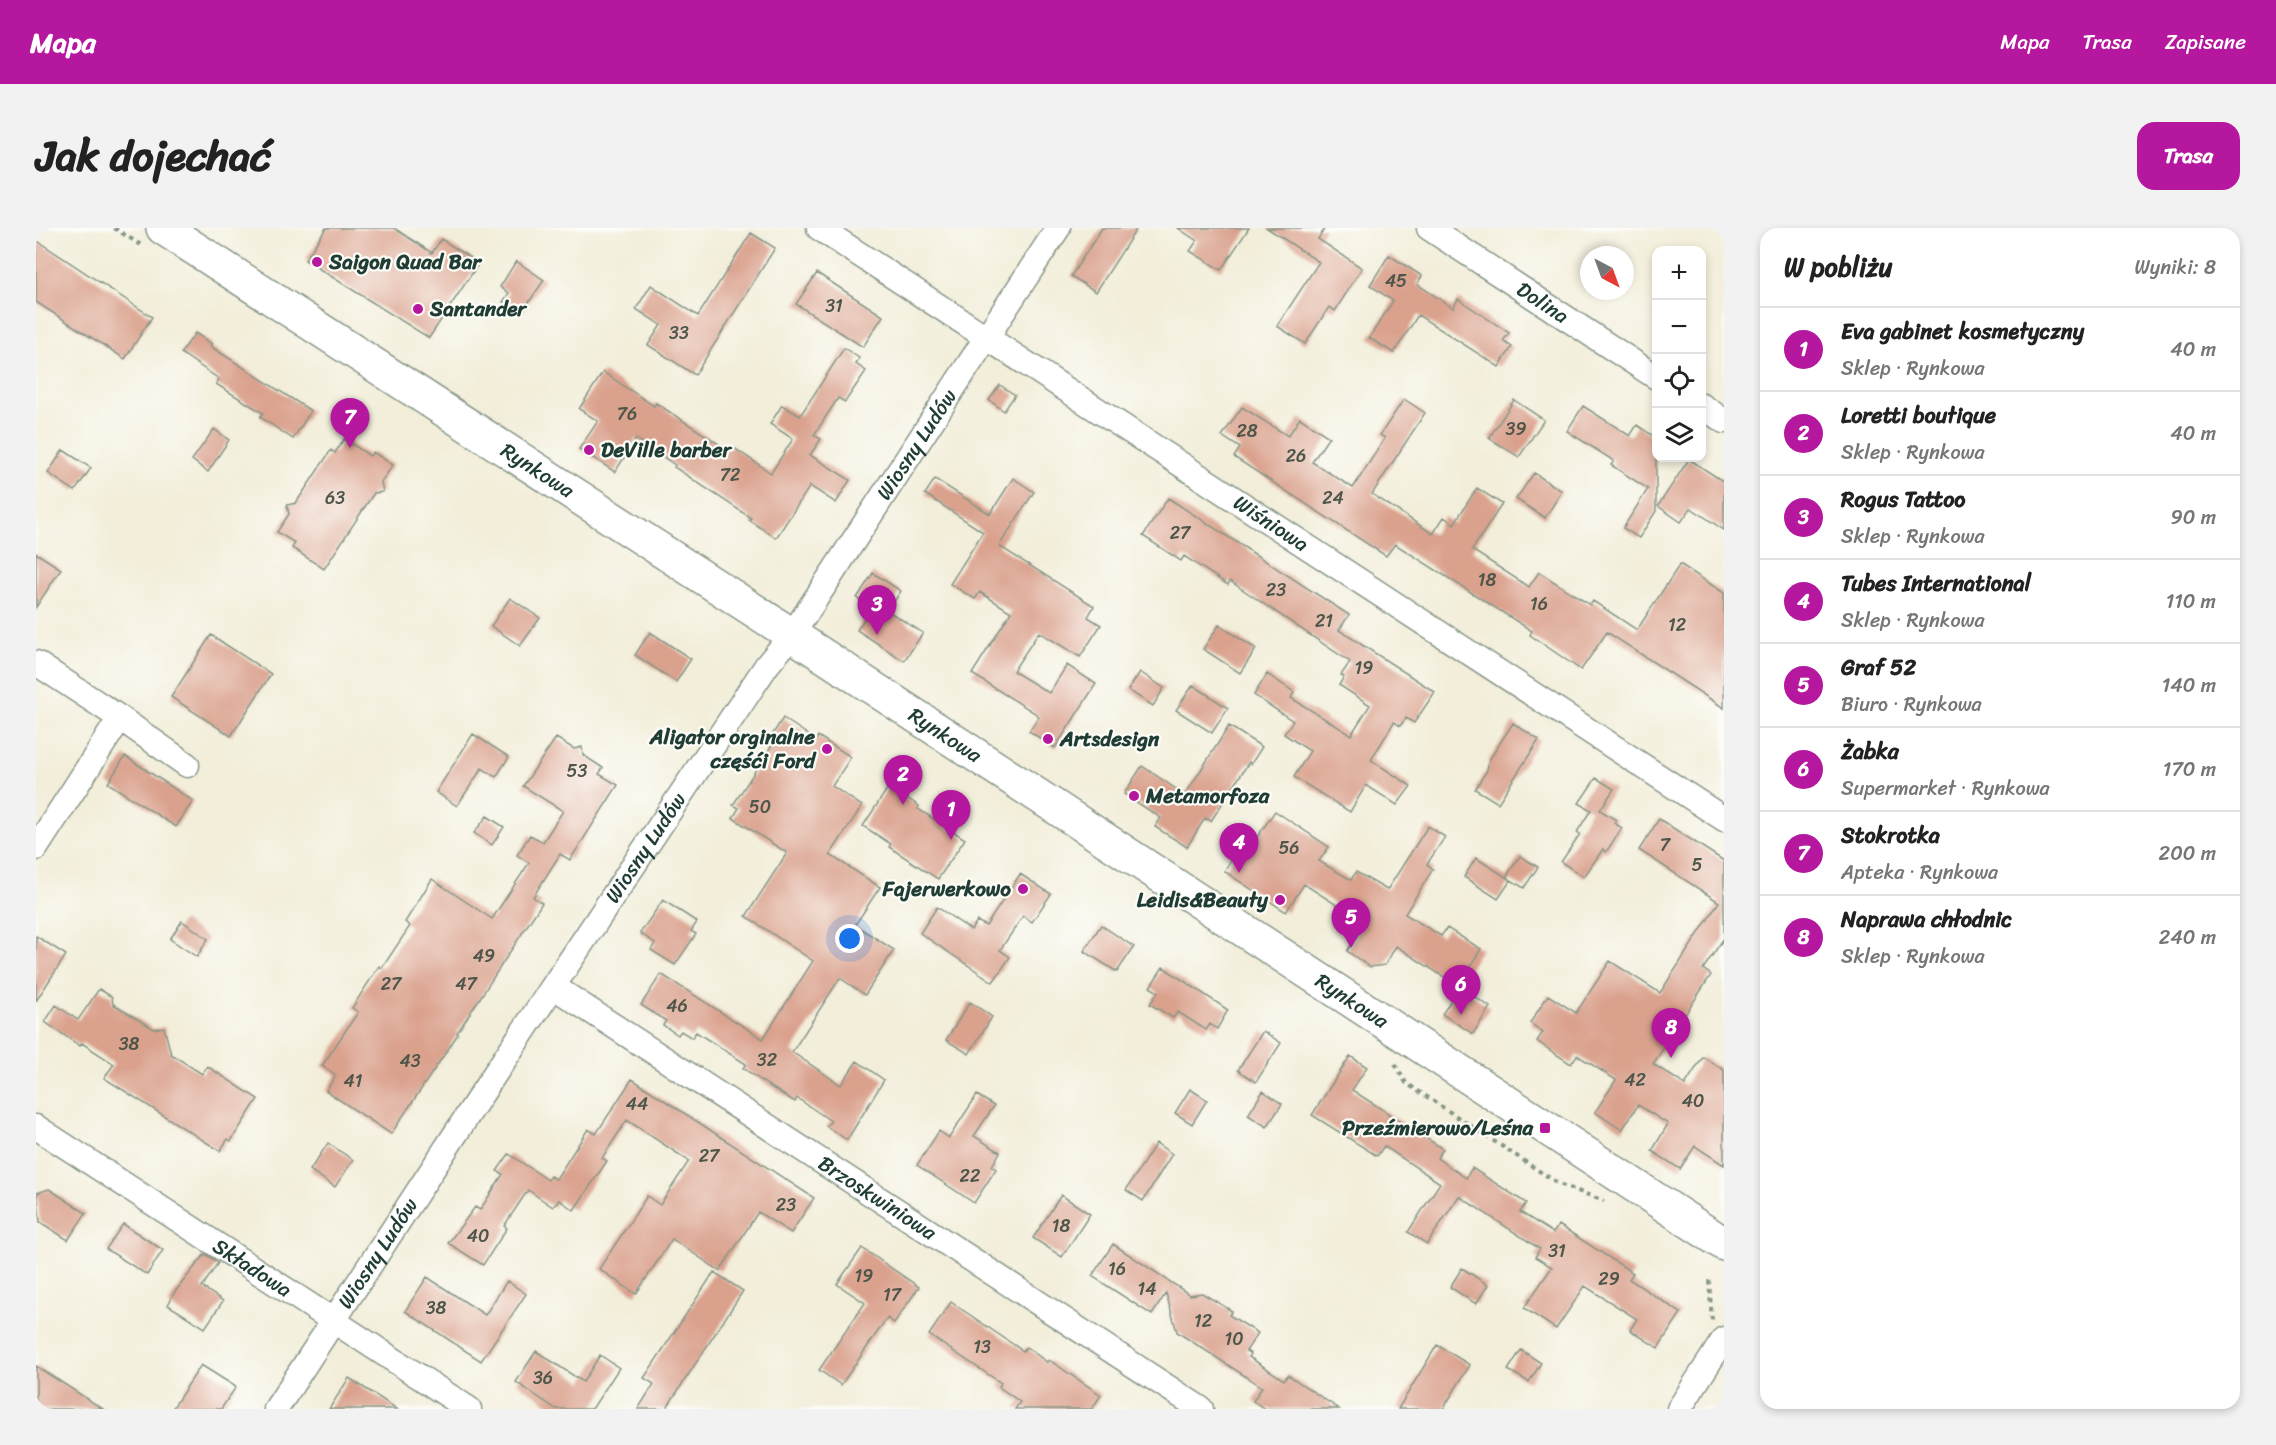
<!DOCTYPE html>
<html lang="pl">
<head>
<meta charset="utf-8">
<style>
  body { margin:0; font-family:Sriracha,sans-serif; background:#f2f2f2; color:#222 }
  .controls { position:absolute; right:18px; top:18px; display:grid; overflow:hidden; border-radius:12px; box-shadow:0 3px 9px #0003 }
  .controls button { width:54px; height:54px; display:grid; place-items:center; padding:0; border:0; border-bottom:2px solid #e0e0e0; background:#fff; color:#222; font:30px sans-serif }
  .compass { position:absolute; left:1544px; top:18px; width:54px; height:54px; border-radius:50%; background:#fff; box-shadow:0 3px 9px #0003; rotate:139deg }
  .you { position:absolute; left:814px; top:711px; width:21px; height:21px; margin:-15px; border:4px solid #fff; border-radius:50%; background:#1a73e8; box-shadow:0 0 0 9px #1a73e833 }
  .badge { display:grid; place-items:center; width:39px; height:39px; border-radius:50%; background:#b5179e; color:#fff; font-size:20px; font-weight:700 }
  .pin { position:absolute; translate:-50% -50px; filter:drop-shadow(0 2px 3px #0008) }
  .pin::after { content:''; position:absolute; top:32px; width:21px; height:18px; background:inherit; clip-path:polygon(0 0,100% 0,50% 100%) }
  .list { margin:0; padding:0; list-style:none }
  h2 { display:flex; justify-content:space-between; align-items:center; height:78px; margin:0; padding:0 24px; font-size:26px }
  h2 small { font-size:20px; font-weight:400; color:#767676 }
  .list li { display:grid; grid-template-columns:39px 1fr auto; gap:18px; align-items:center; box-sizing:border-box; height:84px; padding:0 24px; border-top:2px solid #e0e0e0 }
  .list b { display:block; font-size:22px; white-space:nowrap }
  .list p { margin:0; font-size:20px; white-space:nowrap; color:#767676 }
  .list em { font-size:20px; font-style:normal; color:#767676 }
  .icon { flex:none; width:33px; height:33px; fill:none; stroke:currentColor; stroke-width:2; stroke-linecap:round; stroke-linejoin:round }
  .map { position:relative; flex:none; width:1688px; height:1181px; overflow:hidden; border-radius:18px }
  header { display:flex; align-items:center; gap:36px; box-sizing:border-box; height:84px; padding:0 30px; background:#b5179e; color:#fff }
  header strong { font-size:28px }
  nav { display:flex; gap:33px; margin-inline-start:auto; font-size:21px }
  .intro { display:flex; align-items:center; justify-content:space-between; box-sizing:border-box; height:144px; padding:0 36px }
  h1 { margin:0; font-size:42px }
  .button { padding:15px 27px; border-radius:18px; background:#b5179e; color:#fff; font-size:21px; font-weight:700 }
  main { display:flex; gap:36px; padding:0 36px }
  aside { flex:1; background:#fff; border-radius:18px; box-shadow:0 3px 9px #0003 }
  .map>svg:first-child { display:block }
  .building { fill:#daa18d }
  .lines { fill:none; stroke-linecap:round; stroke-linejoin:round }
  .street-casing { stroke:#889687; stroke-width:27 }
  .secondary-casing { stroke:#889687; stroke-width:36 }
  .path { stroke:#889687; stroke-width:4; stroke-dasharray:4.5 4.5; stroke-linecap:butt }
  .street { stroke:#fff; stroke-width:24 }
  .secondary { stroke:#fff; stroke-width:33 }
  .poi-dot { fill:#b5179e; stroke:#fdfcf7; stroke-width:2 }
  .labels { text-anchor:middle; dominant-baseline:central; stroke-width:4.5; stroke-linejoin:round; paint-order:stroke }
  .number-label { font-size:18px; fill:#4e564a }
  .poi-label { font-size:21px; font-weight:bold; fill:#1f3d34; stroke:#fdfcf7; text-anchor:start }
  .street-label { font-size:21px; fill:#1f3d34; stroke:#fdfcf7 }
</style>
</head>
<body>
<header>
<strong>Mapa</strong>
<nav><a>Mapa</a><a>Trasa</a><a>Zapisane</a></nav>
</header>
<div class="intro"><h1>Jak dojechać</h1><a class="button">Trasa</a></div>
<main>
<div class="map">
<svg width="1688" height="1181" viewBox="0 0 1688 1181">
  <rect width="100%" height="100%" fill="#fdfcf7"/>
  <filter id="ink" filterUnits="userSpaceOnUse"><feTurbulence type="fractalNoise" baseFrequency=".0167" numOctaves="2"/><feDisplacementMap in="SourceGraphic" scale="12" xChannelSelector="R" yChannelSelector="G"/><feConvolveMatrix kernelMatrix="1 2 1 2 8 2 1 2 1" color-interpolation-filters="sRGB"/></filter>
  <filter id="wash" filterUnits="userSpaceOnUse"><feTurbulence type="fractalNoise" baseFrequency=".008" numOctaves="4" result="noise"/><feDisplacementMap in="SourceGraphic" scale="24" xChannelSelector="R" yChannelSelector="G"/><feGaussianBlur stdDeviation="1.35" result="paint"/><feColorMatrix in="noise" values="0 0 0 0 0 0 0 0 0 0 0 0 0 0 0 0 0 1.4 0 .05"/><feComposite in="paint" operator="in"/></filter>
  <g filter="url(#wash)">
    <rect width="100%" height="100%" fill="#f2eeda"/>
    <g id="blocks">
      <path class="building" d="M290 0H358L396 25 405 11 443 35 393 110 269 32Z
        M1066 0H1101L1060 64 1035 48Z
        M1142 0H1213L1185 42 1154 23 1161 13Z
        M1231 0H1289L1282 11 1326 40 1299 83 1293 79 1269 116 1241 98 1283 34Z
        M715 5 739 20 659 147 612 117 625 97 600 81 615 57 662 88Z
        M0 12 116 89 89 131 0 74Z
        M1353 27 1386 48 1381 56 1417 80 1422 71 1473 105 1467 113 1476 119 1463 139 1382 87 1358 125 1333 110 1357 73 1334 57Z
        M480 33 508 52 485 86 467 74 473 65 464 59Z
        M781 45 847 88 827 119 760 76Z
        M159 105 176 116 174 118 275 183 257 211 224 189 227 185 180 156 183 151 145 125Z
        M808 120 823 130 820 136 830 143 809 174 802 170 778 207 785 211 774 227 814 252 800 275 774 258 740 310 713 292 715 290 638 239 639 237 600 211 579 244 543 221 562 193 543 181 567 144 618 178 620 175 692 222 695 218 735 245 757 211 734 196 746 177 764 188Z
        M964 157 979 167 968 183 953 172Z
        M1368 171 1389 185 1336 266 1397 306 1408 289 1418 296 1441 260 1466 276 1436 322 1493 359 1503 344 1554 377 1557 373 1601 402 1644 336 1688 365V480L1571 404 1545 442 1494 407 1496 403 1359 316 1350 328 1198 229 1204 220 1186 208 1206 179 1252 208 1264 190 1293 209 1276 234 1317 260 1349 210 1344 207Z
        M1478 172 1508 192 1483 229 1453 210Z
        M1547 178 1594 208 1601 197 1620 210V283L1603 310 1587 300 1612 261 1575 237 1578 233 1531 203Z
        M178 201 193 212 172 244 156 232Z
        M308 211 334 228 337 224 357 237 345 254 347 264 338 265 288 341 256 320 259 315 241 304 253 286 251 277 260 275 295 222 299 225Z
        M27 222 55 240 39 263 12 245Z
        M1653 231 1688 254V302L1655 280 1645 294 1622 278Z
        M1498 245 1526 263 1509 290 1480 271Z
        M977 250 998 264 963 318 1058 378 1052 389 1065 397 1044 429 1003 404 977 443 1013 465 1031 437 1060 456 1019 520 993 503 1003 489 999 485 936 446 975 384 944 364 939 371 914 356 947 304 889 266 899 251 954 286Z
        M1132 270 1313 387 1303 402 1399 464 1378 495 1370 490 1364 498 1358 494 1335 532 1375 558 1361 577 1330 557 1314 584 1258 549 1274 523 1248 506 1257 493 1218 467 1231 446 1258 464 1255 470 1315 507 1334 477 1303 457 1308 449 1305 447 1314 434 1194 353 1192 357 1148 328 1145 333 1107 308Z
        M0 325 25 341 0 379Z
        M837 345 865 363 852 383 887 405 868 433 821 402 835 380 821 370Z
        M474 370 504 390 484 418 455 398Z
        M1183 397 1220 421 1204 445 1167 421Z
        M614 404 655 431 640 454 599 427Z
        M175 407 235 446 195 508 135 469Z
        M1104 444 1128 460 1117 478 1092 462Z
        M1157 457 1192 480 1176 505 1140 482Z
        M747 490 780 512 782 508 815 529 796 558 826 578 794 627 844 659 819 697 858 722 829 767 804 750 756 824 805 857 821 833 848 852 811 912 790 898 795 893 761 870 759 874 733 858 707 840 710 836 660 804 656 810 645 803 642 807 627 797 630 793 605 777 625 746 727 811 777 733 710 688 751 625 697 590 703 580 697 577 736 517 731 515Z
        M1477 495 1503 512 1462 575 1439 561 1451 542 1453 532Z
        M1193 498 1226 519 1215 536 1213 534 1175 593 1169 590 1151 619 1119 599 1125 590 1088 566 1106 538 1149 567Z
        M437 506 473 529 460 549 446 540 421 578 400 564Z
        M520 510 538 521 546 519 547 527 567 540 563 546 582 557 534 632 524 626 497 669 506 675 421 805 422 806 355 906 290 863 300 847 286 838 322 784 316 780 343 738 346 740 374 698 369 694 396 651 456 691 493 635 481 627 494 607 507 614 527 583 487 558Z
        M89 528 157 573 140 599 72 555Z
        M1560 550 1578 561 1564 582 1580 592 1578 595 1586 600 1570 624 1567 621 1548 649 1525 634 1544 606 1541 604 1555 582 1543 575Z
        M853 558 883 578 882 581 929 611 902 651 853 619 855 616 827 598Z
        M1239 583 1293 619 1283 633 1315 652 1320 644 1351 662 1392 598 1409 609 1391 636 1397 641 1369 686 1405 708 1411 700 1445 721 1422 758 1360 718 1349 737 1334 739 1311 723 1329 695 1268 656 1250 684 1188 643 1206 616 1213 621Z
        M451 588 468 599 456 617 438 605Z
        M1623 591 1688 633V710L1667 741 1675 747 1617 836 1649 857 1667 829 1688 842V937L1659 918 1644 941 1616 923 1632 896 1602 877 1586 902 1559 884 1580 852 1541 827 1535 836 1518 825 1501 813 1507 804 1494 795 1512 767 1540 785 1574 733 1624 765 1683 674 1603 622Z
        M1484 628 1502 639 1488 660 1470 649Z
        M1440 630 1475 652 1462 671 1428 649Z
        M984 646 1015 666 996 694 987 688 964 722 974 729 957 754 884 705 901 679 935 702 941 693 950 698Z
        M627 672 661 694 655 703 660 706 639 737 615 722 619 715 604 705Z
        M146 693 172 711 161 729 134 711Z
        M1065 697 1098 719 1081 744 1048 723Z
        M0 708 30 727 0 773Z
        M1127 739 1192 782 1181 801 1174 796 1170 802 1142 784 1137 790 1114 776 1122 764 1114 759Z
        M1424 759 1454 779 1437 806 1406 786Z
        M63 761 76 769 77 776 118 801 128 799 135 826 166 846 171 838 222 871 195 913 192 911 184 923 68 850 78 836 46 815 44 818 9 794 20 777 42 792Z
        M934 774 956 789 933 826 910 812Z
        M1227 803 1245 815 1220 854 1202 842Z
        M1314 828 1331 839 1316 862 1407 921 1401 930 1430 950 1436 940 1490 975 1484 984 1517 1005 1523 997 1597 1045 1593 1051 1645 1085 1622 1120 1594 1102 1601 1091 1549 1058 1520 1101 1488 1080 1516 1039 1499 1029 1504 1021 1423 968 1391 1016 1372 1004 1404 955 1348 918 1341 928 1276 887Z
        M596 851 778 970 755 1005 722 984 684 1043 636 1011 600 1066 563 1041 611 968 624 977 653 933 591 892 566 930 571 933 538 982 523 972 517 979 492 962 468 998 471 1000 447 1037 412 1015 439 979 444 982 467 946 461 943 473 926 512 952 514 948 520 951 552 901 560 906Z
        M1154 861 1171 872 1156 896 1139 885Z
        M1227 863 1246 876 1231 899 1212 887Z
        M941 867 958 878 938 908 964 924 956 938 960 941 938 975 881 937 903 903 913 910Z
        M292 915 317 932 299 959 274 942Z
        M1120 915 1136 926 1107 973 1090 962Z
        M13 961 50 985 32 1012 4 994 1 965Z
        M1025 967 1054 986 1026 1029 997 1010Z
        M87 996 127 1022 111 1047 70 1021Z
        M1077 1016 1154 1067 1166 1065 1196 1083 1193 1087 1222 1105 1210 1123 1215 1126 1213 1129 1248 1152 1252 1147 1303 1181H1229L1217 1173 1226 1159 1141 1104 1130 1065 1116 1087 1056 1048Z
        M826 1020 883 1059 858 1095 851 1090 805 1157 783 1142 829 1075 801 1056Z
        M169 1026 182 1035 166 1059 187 1073 169 1100 132 1077 138 1065Z
        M1426 1040 1452 1057 1440 1076 1414 1059Z
        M678 1044 707 1063 630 1181H602L618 1156 608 1150Z
        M391 1049 449 1087 471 1053 490 1066 445 1133 369 1083Z
        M915 1074 987 1123 990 1119 1011 1134 1013 1132 1065 1167 1056 1181H979L984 1174 963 1159 965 1155 893 1107Z
        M1401 1117 1434 1137 1407 1181H1362Z
        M1485 1122 1505 1135 1493 1154 1472 1142Z
        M500 1123 547 1154 564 1127 583 1140 556 1181H520L480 1154Z
        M165 1137 200 1159 185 1181H136Z
        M0 1138 67 1181H0Z
        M313 1150 361 1181H293Z"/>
    </g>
  </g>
  <g filter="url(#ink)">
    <use href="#blocks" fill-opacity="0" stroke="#889687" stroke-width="1.5"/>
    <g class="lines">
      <g class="street-casing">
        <g id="street">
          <path id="s1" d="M783 0 1688 591"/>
          <path id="s2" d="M1393 0 1620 149"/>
          <path d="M1666 178 1688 193"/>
          <path d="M0 435 84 490 151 537"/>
          <path d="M0 620 84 490"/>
          <path id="s3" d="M518 759 1165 1181"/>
          <path id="s4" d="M0 899 433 1181"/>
          <path id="s5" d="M240 1181 456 850 731 437 756 407 1022 0"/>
          <path d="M1643 1181 1688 1111"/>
        </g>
      </g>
      <g class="secondary-casing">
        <g id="secondary">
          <path id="s6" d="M127 0 756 407 1688 1016"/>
        </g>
      </g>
      <path class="path" d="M78 0 105 17
        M1359 836 1370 855 1523 956 1568 973
        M1673 1052 1676 1093"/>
      <use href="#street" class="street"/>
      <use href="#secondary" class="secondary"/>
    </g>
  </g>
  <g class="poi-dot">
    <circle cx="281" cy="34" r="6"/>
    <circle cx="382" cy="81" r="6"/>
    <circle cx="553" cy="222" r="6"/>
    <circle cx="1012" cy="511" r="6"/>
    <circle cx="791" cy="521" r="6"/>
    <circle cx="1098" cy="568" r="6"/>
    <circle cx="987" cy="661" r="6"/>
    <circle cx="1244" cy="672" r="6"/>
    <rect x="1503" y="894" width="12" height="12" rx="3"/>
  </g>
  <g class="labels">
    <g class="number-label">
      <text x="1360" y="53">45</text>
      <text x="798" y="78">31</text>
      <text x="643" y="105">33</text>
      <text x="591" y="186">76</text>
      <text x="1480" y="201">39</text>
      <text x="1211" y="203">28</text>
      <text x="1260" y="228">26</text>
      <text x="694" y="247">72</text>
      <text x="299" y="270">63</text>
      <text x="1297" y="270">24</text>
      <text x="1144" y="305">27</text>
      <text x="1451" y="352">18</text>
      <text x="1240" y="362">23</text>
      <text x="1503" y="376">16</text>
      <text x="1288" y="393">21</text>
      <text x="1641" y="397">12</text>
      <text x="1328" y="440">19</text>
      <text x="541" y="543">53</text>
      <text x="724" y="579">50</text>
      <text x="1629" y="617">7</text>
      <text x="1253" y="620">56</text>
      <text x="1661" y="637">5</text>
      <text x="448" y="728">49</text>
      <text x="355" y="756">27</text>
      <text x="430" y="756">47</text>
      <text x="641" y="778">46</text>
      <text x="93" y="816">38</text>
      <text x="731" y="832">32</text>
      <text x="374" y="833">43</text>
      <text x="1599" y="852">42</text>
      <text x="317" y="853">41</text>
      <text x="1657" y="873">40</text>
      <text x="601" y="876">44</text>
      <text x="673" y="928">27</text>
      <text x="934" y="948">22</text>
      <text x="750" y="977">23</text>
      <text x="1025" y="998">18</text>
      <text x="442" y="1008">40</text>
      <text x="1521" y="1023">31</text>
      <text x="1081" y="1041">16</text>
      <text x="828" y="1048">19</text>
      <text x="1573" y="1051">29</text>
      <text x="1111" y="1061">14</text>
      <text x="856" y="1067">17</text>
      <text x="400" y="1080">38</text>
      <text x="1167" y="1093">12</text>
      <text x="1198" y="1111">10</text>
      <text x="946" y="1119">13</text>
      <text x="507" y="1150">36</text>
    </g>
    <g class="poi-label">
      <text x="293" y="34">Saigon Quad Bar</text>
      <text x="394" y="81">Santander</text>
      <text x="565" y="222">DeVille barber</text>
      <text x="779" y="509" text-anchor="end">Aligator orginalne<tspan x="779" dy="24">częśći Ford</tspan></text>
      <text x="1024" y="511">Artsdesign</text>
      <text x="1110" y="568">Metamorfoza</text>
      <text x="975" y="661" text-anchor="end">Fajerwerkowo</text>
      <text x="1232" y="672" text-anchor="end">Leidis&amp;Beauty</text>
      <text x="1497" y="900" text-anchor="end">Przeźmierowo/Leśna</text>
    </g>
    <g class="street-label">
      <text stroke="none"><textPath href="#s2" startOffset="136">Dolina</textPath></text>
      <text stroke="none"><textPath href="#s5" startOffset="1158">Wiosny Ludów</textPath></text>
      <text stroke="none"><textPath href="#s6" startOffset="446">Rynkowa</textPath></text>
      <text stroke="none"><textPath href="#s1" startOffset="540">Wiśniowa</textPath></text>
      <text stroke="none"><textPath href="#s6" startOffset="932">Rynkowa</textPath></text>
      <text stroke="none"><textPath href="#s5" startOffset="672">Wiosny Ludów</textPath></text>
      <text stroke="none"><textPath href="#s6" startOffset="1418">Rynkowa</textPath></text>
      <text stroke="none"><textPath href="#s3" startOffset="386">Brzoskwiniowa</textPath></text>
      <text stroke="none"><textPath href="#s5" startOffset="186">Wiosny Ludów</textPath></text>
      <text stroke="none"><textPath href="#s4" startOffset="258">Składowa</textPath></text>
    </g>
  </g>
</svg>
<div class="controls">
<button>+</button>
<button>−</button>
<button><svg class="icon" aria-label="locate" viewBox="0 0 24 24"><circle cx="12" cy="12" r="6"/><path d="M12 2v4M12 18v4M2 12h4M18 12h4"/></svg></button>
<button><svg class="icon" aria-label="layers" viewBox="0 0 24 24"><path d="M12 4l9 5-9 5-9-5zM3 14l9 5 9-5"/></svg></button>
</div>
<svg class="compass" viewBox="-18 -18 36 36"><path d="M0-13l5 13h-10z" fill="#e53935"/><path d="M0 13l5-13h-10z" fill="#767676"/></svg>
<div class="you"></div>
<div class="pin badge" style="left:915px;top:612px">1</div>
<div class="pin badge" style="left:867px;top:577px">2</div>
<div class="pin badge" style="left:841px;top:407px">3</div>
<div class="pin badge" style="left:1203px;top:645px">4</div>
<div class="pin badge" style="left:1315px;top:720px">5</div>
<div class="pin badge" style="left:1425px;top:787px">6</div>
<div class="pin badge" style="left:314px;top:220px">7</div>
<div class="pin badge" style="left:1635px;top:830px">8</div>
</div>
<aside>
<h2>W pobliżu<small>Wyniki: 8</small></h2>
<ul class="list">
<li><span class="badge">1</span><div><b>Eva gabinet kosmetyczny</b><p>Sklep · Rynkowa</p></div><em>40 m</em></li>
<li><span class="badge">2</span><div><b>Loretti boutique</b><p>Sklep · Rynkowa</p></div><em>40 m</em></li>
<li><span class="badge">3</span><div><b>Rogus Tattoo</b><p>Sklep · Rynkowa</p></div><em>90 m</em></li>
<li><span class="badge">4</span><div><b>Tubes International</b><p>Sklep · Rynkowa</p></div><em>110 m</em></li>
<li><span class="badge">5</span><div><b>Graf 52</b><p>Biuro · Rynkowa</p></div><em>140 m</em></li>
<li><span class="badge">6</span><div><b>Żabka</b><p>Supermarket · Rynkowa</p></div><em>170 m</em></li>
<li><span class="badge">7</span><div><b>Stokrotka</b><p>Apteka · Rynkowa</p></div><em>200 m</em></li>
<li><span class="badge">8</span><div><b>Naprawa chłodnic</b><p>Sklep · Rynkowa</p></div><em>240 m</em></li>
</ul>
</aside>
</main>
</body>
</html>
